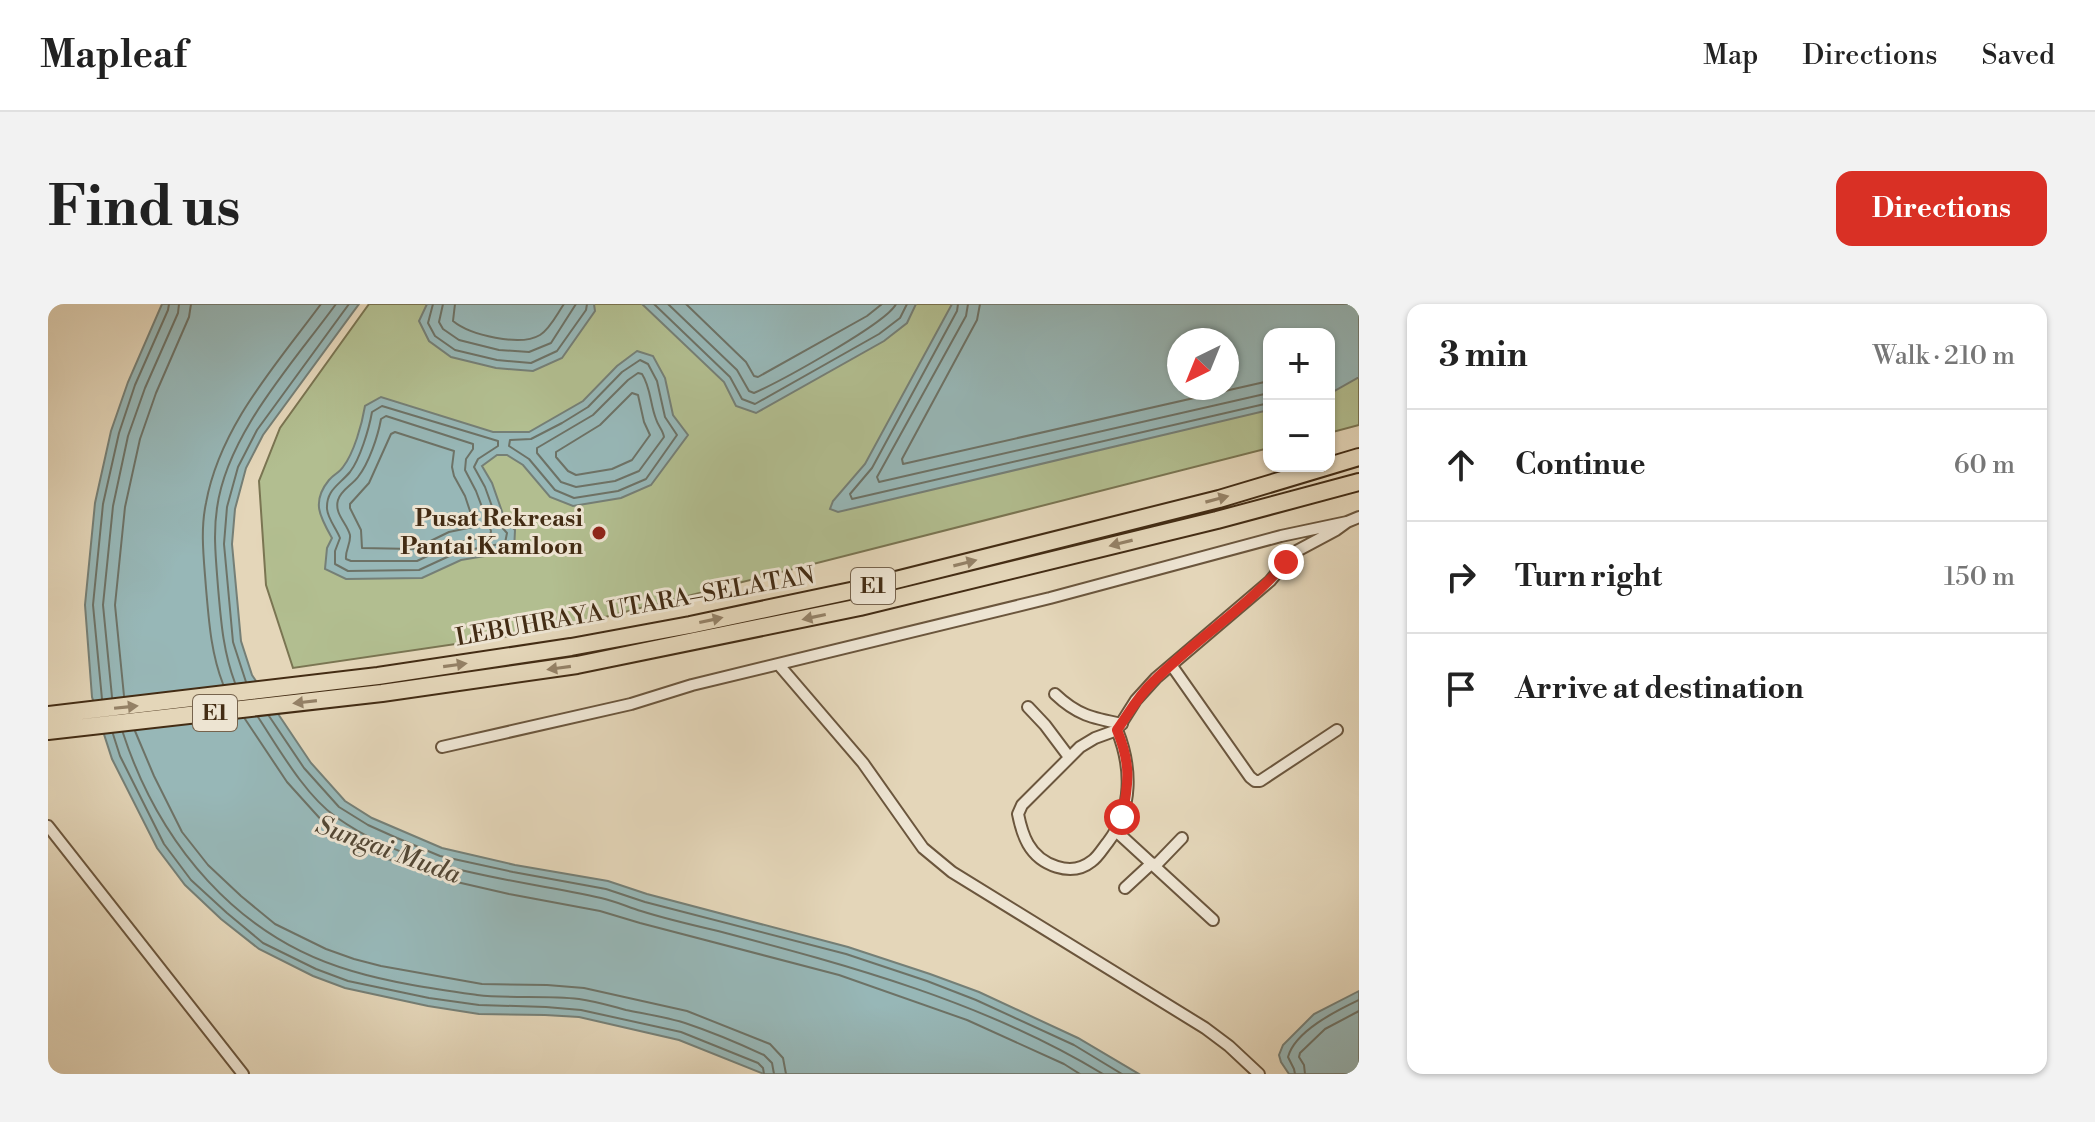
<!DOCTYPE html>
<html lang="en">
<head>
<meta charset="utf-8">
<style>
  body { margin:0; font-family:"Libre Bodoni",serif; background:#f2f2f2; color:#222 }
  .controls { position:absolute; right:24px; top:24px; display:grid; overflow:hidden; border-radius:16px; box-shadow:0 2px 6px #0004 }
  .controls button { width:72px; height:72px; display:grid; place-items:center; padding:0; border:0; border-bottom:2px solid #e0e0e0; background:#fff; color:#222; font:40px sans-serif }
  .compass { position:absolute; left:1119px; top:24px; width:72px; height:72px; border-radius:50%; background:#fff; box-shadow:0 2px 6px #0004; rotate:223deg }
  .stop { position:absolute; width:24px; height:24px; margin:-18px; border:6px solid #d93025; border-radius:50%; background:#fff }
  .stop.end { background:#d93025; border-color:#fff; box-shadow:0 2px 8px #0008 }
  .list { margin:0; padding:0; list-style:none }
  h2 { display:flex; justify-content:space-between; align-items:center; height:104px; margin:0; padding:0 32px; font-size:34px }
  h2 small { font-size:26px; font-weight:400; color:#767676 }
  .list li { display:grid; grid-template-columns:52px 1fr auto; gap:24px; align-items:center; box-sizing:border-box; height:112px; padding:0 32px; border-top:2px solid #e0e0e0 }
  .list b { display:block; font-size:30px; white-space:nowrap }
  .list em { font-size:26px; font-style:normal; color:#767676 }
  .icon { flex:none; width:44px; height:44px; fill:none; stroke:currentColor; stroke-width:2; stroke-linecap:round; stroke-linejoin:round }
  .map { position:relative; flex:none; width:1311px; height:770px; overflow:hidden; border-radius:16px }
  header { display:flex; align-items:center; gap:48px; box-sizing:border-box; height:112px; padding:0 40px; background:#fff; border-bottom:2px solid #e0e0e0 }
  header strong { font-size:38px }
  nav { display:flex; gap:44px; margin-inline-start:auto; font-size:28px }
  .intro { display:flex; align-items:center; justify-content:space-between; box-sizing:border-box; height:192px; padding:0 48px }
  h1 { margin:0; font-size:56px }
  .button { padding:20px 36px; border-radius:16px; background:#d93025; color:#fff; font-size:28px; font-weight:700 }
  main { display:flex; gap:48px; padding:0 48px }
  aside { flex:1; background:#fff; border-radius:16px; box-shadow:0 2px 6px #0004 }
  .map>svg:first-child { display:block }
  .green { fill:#b2be90; stroke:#7a7552; stroke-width:2; fill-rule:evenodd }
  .water { fill:#97b7b7; stroke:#757f76; stroke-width:2; fill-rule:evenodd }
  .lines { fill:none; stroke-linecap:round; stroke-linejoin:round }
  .shore { stroke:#6d7266; stroke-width:2 }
  .minor-casing { stroke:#6b563d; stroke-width:14 }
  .highway-casing { stroke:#432c14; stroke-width:20 }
  .minor { stroke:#ede4d2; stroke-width:10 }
  .highway { stroke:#e4d6b9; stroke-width:16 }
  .oneway { fill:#948166 }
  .route { stroke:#d93025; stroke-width:10 }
  .poi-dot { fill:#8f2418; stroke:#ede4d2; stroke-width:3 }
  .labels { text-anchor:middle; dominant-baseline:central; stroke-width:6; stroke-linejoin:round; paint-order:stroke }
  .shield { fill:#ede4d2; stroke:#76634d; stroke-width:2 }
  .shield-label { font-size:22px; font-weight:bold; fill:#432c14 }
  .poi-label { font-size:24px; font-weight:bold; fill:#432c14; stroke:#ede4d2; text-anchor:end }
  .street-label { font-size:24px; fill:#432c14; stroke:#ede4d2 }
  .water-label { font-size:26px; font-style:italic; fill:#544835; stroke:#ede4d2 }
</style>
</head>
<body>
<header>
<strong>Mapleaf</strong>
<nav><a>Map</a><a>Directions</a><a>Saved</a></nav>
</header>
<div class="intro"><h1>Find us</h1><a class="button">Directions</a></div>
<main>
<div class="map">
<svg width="1311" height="770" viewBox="0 0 1311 770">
  <rect width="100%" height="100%" fill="#e4d6b9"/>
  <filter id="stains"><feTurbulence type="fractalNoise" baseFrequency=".0025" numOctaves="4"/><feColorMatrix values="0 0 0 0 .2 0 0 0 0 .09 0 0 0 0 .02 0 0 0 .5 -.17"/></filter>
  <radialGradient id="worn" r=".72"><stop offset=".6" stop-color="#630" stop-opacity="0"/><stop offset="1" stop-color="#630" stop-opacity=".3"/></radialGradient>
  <path class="green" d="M321 0H1311V121L1281 129V30H1221V144L510 325 245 364 218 281 211 177 232 124ZM1131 36H1179V84H1131Z"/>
  <path class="water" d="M114 0H311L215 131 198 164 187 205 184 240 193 337 204 371 263 459 297 497 324 514 394 544 467 561 560 577 599 590 800 643 882 670 931 688 1030 734 1091 770H716L631 736 531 713 497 711 431 710 380 702 297 684 265 672 211 645 173 615 137 581 109 544 64 455 44 393 37 301 47 199 63 127 80 78Z
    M379 0H546L547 7 514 54 485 67 448 64 403 53 381 37 371 17Z
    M594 0H868L859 19 836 37 708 109 688 102 676 78Z
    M904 0H1311V73L1281 90V30H1221V106L790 208 782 205 785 197 817 160ZM1131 36H1179V84H1131Z
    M589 47 605 52 617 74 625 111 640 131 603 181 573 194 525 202 502 193 475 161 459 151H449L434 162 444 179 457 216 467 226 466 247 413 256 374 274 298 275 277 265 279 244 284 234C272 213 263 198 281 176 285 171 292 168 295 163 306 149 314 120 317 102L333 93 445 128H481L535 97 569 62Z
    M1311 687V770H1241L1233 758 1231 751 1235 741 1266 710Z"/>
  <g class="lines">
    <path class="shore" d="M385 0 380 19 387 32 407 46 449 56 483 59 509 47 538 6 539 0
      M395 0 391 18 395 25 411 36 451 46 481 48 503 39 528 0
      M407 0 405 17C422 31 472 43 492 31 502 25 509 10 516 0
      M606 0 682 73 694 95 707 100 831 30 852 14 859 0
      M620 0 689 66 701 87 706 89C731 78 839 19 848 0
      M638 0 698 58 706 72 710 73 819 12 834 0
      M910 0 909 7 824 164 802 190 804 195 1221 99
      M920 0 918 12 829 173 831 178 1221 89
      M932 0 929 16 854 155 855 160 1221 77
      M592 56 600 60 609 77 617 113 629 131 598 175 570 187 526 194 507 186 481 155 461 142 462 136 483 135 514 119 540 103 574 68Z
      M590 69 594 70C603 84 602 100 608 115 610 122 615 126 616 133L591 167 567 177 528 183 513 178 489 149V144L545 111 580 76Z
      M584 89 590 91 596 118 602 131 584 156 564 165 528 171 520 167 508 153V148L552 121Z
      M334 102 450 137V142L430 155 426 163 437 183 450 219 459 229 457 239 410 248 371 266 300 267 287 260V247L292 234C288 224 280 215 279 205 278 186 291 181 302 168 312 155 321 125 324 108Z
      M338 112 425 140V145L418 155 417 166 428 187 443 227 442 232 407 239 369 257H303L298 255C297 246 303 240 302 231 299 219 286 210 290 196 293 186 304 181 310 173 321 159 330 132 333 115Z
      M347 128 406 147 404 163 406 172 417 192 426 219 425 223 401 228 366 245 314 244 313 226 302 204V200L321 179 343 130Z
      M198 378 185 338 176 240 179 203 190 163 209 126 301 0
      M187 379C175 347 173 317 170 283 168 256 165 230 169 204 179 130 245 59 288 0
      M175 380C163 349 161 318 158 284 156 256 152 227 158 199 172 122 228 61 273 0
      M76 392 67 301 77 203 92 135 108 89 141 13 143 0
      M64 393 55 301 65 202 80 132 97 84 130 9 131 0
      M54 395 45 301 55 200 71 129 87 81 120 6 121 0
      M221 412 256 464 291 503 320 521 349 534 392 552 465 568 558 585 597 598 798 650 879 677 928 696 1026 741 1074 770
      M210 413C231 445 257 491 288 513 369 570 460 573 553 594 567 597 580 603 593 607 618 615 644 621 670 627 803 662 936 698 1055 770
      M197 415 239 478 276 519 309 540 340 555 387 573 461 590 552 607 592 619 791 671 919 716 1016 760 1032 770
      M87 427 106 472 134 528 160 561 193 592 227 620 278 645 306 655 333 662 434 680 499 681 536 684 639 707 722 740 735 754 738 770
      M75 429C111 539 189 634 304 667 344 679 387 685 429 691 462 695 497 691 531 695 547 697 563 702 578 706 598 710 618 713 637 719 664 728 690 739 716 751L724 759 726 770
      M65 430 72 452 116 540 143 576 179 609 215 639 268 665 300 677 381 694 431 701 498 703 533 706 633 728 710 759 715 764 716 770
      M1247 770 1246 765 1240 753C1247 727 1288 707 1311 696
      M1257 770 1256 761 1251 753 1252 749 1277 725 1311 707"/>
    <g class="minor-casing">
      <path id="minor" d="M731 361 815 459 875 544 904 568 1157 724 1181 742 1211 770
        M1124 362 1202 473 1207 477H1212L1289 426
        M1007 390C1029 411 1044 414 1074 420
        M980 403 997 421 1021 453
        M1069 426C1084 463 1085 505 1060 538 1055 544 1050 553 1044 557 1023 574 992 561 980 540 975 531 972 520 970 510L974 501 1032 443 1047 434 1069 426 1088 396 1108 374 1222 277 1245 249 1288 226 1299 218 1311 213
        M394 443 583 400 644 381 1002 294 1233 232 1299 218
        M0 522 195 770
        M1068 527 1165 616
        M1107 562 1134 534
        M1077 584 1104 559"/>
    </g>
    <g class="highway-casing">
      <path id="highway" d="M0 411 330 372 523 343 642 321 812 285 1171 195 1311 153
        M0 427 334 389 529 361 812 303 1169 216 1311 178"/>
    </g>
    <use href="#minor" class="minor"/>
    <use href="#highway" class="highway"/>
  </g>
  <defs><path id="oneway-solid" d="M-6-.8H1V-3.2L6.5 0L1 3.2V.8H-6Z" transform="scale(2)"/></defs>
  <g class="oneway">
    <use href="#oneway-solid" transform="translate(1169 195) rotate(-15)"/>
    <use href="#oneway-solid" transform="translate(1073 239) rotate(166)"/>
    <use href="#oneway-solid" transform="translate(917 259) rotate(-14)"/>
    <use href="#oneway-solid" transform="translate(766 313) rotate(168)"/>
    <use href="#oneway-solid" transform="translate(663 316) rotate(-12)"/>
    <use href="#oneway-solid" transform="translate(407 361) rotate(-8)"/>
    <use href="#oneway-solid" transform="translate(511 364) rotate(172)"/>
    <use href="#oneway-solid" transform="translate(257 398) rotate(173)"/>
    <use href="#oneway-solid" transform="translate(78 403) rotate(-6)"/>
  </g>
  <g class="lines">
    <path class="route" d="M1074 513C1081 478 1083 460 1069 426 1081 409 1090 392 1106 377 1148 335 1200 303 1238 258"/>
  </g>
  <circle class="poi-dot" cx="551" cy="229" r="8"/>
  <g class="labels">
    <g class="shield">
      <rect x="803" y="264" width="44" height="36" rx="6"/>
      <rect x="145" y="391" width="44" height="36" rx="6"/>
    </g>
    <g class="shield-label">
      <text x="825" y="282">E1</text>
      <text x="167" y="409">E1</text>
    </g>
    <g class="poi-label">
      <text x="535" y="215">Pusat Rekreasi<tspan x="535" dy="28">Pantai Kamloon</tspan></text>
    </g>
    <g class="street-label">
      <text transform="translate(587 303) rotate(-10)">LEBUHRAYA UTARA–SELATAN</text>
    </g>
    <g class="water-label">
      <text transform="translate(340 546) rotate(20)">Sungai Muda</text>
    </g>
  </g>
  <rect width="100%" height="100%" filter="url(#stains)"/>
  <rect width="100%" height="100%" fill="url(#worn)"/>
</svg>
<div class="controls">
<button>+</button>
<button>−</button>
</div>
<svg class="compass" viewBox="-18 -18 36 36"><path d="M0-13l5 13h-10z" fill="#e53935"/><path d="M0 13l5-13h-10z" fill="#767676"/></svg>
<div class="stop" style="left:1074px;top:513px"></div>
<div class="stop end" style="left:1238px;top:258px"></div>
</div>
<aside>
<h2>3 min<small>Walk · 210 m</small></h2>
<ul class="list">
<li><svg class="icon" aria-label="ahead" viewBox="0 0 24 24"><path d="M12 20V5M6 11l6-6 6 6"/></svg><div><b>Continue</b></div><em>60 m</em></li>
<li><svg class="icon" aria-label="right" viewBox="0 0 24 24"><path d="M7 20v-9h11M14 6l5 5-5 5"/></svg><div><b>Turn right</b></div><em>150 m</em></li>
<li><svg class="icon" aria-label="arrive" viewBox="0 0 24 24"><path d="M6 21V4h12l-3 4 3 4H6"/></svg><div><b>Arrive at destination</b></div></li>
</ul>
</aside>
</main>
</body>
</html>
